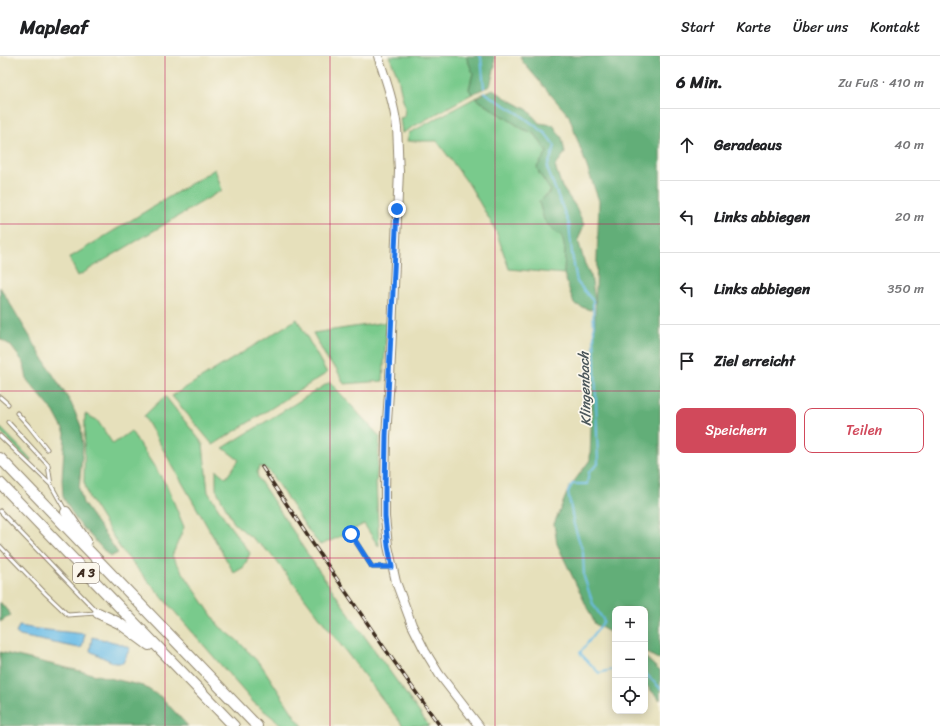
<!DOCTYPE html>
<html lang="de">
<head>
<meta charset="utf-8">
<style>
  body { margin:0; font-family:Sriracha,sans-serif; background:#f2f2f2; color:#202124 }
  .controls { position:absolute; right:12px; bottom:12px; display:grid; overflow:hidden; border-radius:8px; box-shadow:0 2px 10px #0003 }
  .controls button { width:36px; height:36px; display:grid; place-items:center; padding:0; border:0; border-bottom:1px solid #e0e0e0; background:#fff; color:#202124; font:20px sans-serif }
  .stop { position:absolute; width:12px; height:12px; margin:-9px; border:3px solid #1a73e8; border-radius:50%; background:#fff }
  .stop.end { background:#1a73e8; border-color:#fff; box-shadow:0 1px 4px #0008 }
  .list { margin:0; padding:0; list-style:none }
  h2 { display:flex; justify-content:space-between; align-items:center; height:52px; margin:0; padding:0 16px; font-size:17px }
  h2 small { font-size:13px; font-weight:400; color:#757577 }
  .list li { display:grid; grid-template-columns:26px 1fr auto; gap:12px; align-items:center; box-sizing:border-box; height:72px; padding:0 16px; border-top:1px solid #e0e0e0 }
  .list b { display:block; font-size:15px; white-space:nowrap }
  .list em { font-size:13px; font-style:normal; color:#757577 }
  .actions { display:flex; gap:8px; padding:12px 16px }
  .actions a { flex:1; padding:9px 0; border:1px solid #d1495b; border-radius:8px; text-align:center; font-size:14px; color:#d1495b }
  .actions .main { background:#d1495b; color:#fff }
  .icon { flex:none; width:22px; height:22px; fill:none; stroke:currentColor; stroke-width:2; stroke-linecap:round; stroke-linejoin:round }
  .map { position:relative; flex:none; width:660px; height:670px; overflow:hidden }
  header { display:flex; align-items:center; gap:24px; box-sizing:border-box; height:56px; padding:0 20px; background:#fff; border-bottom:1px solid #e0e0e0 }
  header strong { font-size:19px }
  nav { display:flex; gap:22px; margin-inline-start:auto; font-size:14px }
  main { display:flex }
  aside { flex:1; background:#fff }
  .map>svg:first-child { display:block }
  .green { fill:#79ca8c; stroke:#5a7a55 }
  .forest { fill:#62ae78; stroke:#4e6c4b }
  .water { fill:#6cbde7; stroke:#547482 }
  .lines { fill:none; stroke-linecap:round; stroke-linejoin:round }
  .stream { stroke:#6cbde7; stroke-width:2 }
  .service-casing { stroke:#90856c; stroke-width:5 }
  .secondary-casing { stroke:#90856c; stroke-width:10 }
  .motorway-casing { stroke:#90856c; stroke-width:12 }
  .service { stroke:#fff; stroke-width:3 }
  .secondary { stroke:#fff; stroke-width:8 }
  .motorway { stroke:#fff; stroke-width:10 }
  .rail-casing { stroke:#3b2a1e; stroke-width:3.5 }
  .rail { stroke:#fbf7ec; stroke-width:2; stroke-dasharray:6; stroke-linecap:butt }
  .route { stroke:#1a73e8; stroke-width:5 }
  .grid { fill:none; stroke:#c2185b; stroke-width:1; stroke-opacity:0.55 }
  .labels { text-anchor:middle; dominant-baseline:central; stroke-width:3.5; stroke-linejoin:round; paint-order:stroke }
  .shield { fill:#fbf7ec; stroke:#75685c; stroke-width:1 }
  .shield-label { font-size:12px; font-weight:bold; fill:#3b2a1e }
  .water-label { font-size:14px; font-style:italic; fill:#4a565a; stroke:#fbf7ec }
</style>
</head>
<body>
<header>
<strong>Mapleaf</strong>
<nav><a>Start</a><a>Karte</a><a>Über uns</a><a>Kontakt</a></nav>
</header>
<main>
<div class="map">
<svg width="660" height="670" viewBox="0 0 660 670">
  <rect width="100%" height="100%" fill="#fbf7ec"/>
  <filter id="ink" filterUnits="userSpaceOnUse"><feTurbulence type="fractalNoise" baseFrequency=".025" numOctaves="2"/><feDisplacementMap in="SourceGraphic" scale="8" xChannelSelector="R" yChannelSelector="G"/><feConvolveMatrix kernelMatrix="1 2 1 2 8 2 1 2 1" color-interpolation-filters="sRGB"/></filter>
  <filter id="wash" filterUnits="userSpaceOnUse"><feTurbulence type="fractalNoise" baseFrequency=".012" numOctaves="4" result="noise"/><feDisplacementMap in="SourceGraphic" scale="16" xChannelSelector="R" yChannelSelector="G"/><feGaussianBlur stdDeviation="0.9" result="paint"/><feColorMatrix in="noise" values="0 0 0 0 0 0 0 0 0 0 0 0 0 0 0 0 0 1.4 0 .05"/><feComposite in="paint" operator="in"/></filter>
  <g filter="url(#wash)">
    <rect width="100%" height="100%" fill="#e6e0bb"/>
    <path class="green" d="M389 0H466L473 17 469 33 472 38 402 77 400 62 404 61 405 52 397 18Z
      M475 42 523 73 535 78 547 96 539 117 551 135 539 146C544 164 545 169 562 179L565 194 564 218 509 213 496 175 470 130 437 85H407L409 77Z
      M215 113 222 134 78 220 69 202Z
      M297 263 327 317 213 389 172 340Z
      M387 266 383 325 344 328 336 312 328 305 313 277Z
      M330 326 380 381 376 427 379 491 364 468 337 482 320 489 308 474 269 415 263 411H259L257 416 258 422 297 481 298 484 360 574 429 670H403L271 498 234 467 216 433V414L226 422 239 404 223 392Z
      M165 340 203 388 208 436 229 469 250 497 244 511 234 517 144 360Z
      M85 358 97 364 113 388 131 375 167 430 184 471 172 500 219 570 238 585 262 610 296 662 303 670H281L277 665 253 646 122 495 89 442 84 426Z
      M1 372 31 403V404L30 405 28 404 0 375V374Z"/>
    <path class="forest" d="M466 0H494L495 10 490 30 485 32 472 38 469 33 473 17Z
      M520 0H660V604L645 596V553H615V579L595 568 557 488 554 468 569 432 590 404 599 145 569 60 522 5Z
      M493 33 504 41 528 54 539 67 553 69 562 82 565 97 555 110 562 131 576 151 584 169 578 184 585 208 591 220 595 244 592 253 590 254 574 248 564 218 565 194 562 180 554 175 544 164 539 146 551 135 539 117 537 111 547 96 535 78 523 73 475 42Z
      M0 231 47 309 71 347 81 370 83 390 79 432 83 447 118 497 110 501 76 464 63 441 62 423 65 377 54 356 27 324 24 307 10 289 0 283Z
      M0 546 11 559 0 566Z
      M0 596 143 630 161 641 188 670H0Z
      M645 601 660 615V644L645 628Z"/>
    <path class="water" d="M19 570 38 573 85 578 82 591 79 592 20 580 16 577Z
      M92 581 118 587 130 592 123 607H114L90 595Z"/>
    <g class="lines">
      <path class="stream" d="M480 0 481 1 484 32
        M485 36 491 41 518 57 545 77 555 90 547 112 569 168 572 198 577 226 593 245 598 408 589 416 587 428H572L568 436 574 469 583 496 584 521 593 548 604 565 580 597 599 617 615 613
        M645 617 660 632"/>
    </g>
  </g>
  <g filter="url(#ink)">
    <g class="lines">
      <g class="service-casing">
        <path id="service" d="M0 341 8 348
          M17 357 28 369 47 393
          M8 366 48 409 51 429
          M0 380 51 429 65 454
          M0 455 97 556
          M351 478 372 511H392
          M0 490 46 538 68 559 96 557"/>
      </g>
      <g class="secondary-casing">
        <path id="secondary" d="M378 0C386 24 394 47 397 72 398 86 398 101 399 115L390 322 386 380 385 435V461L388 490 396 526 412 569 425 595 439 618 479 670"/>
      </g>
      <g class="motorway-casing">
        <path id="motorway" d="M0 402 257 670
          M0 427 234 670
          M66 456 86 485
          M98 557 119 567 149 589"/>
      </g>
      <use href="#service" class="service"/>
      <use href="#secondary" class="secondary"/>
      <use href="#motorway" class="motorway"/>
      <g class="rail-casing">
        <path id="rail" d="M262 411 313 488 383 590 440 670"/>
      </g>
      <use href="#rail" class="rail"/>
    </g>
  </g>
  <g class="lines" filter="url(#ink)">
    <path class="route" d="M351 478 372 511H392L388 490 385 461V435L386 380 397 153"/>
  </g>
  <path class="grid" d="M165 0V670M330 0V670M495 0V670M0 168H660M0 335H660M0 502H660"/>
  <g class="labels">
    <rect class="shield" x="73" y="507" width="26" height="20" rx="3"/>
    <g class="shield-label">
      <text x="86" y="517">A 3</text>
    </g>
    <g class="water-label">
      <text transform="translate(585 333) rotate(-92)">Klingenbach</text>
    </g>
  </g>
</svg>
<div class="controls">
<button>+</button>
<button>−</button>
<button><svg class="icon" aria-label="locate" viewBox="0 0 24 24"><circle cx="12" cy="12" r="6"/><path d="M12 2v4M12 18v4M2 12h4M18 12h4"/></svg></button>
</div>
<div class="stop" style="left:351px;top:478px"></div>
<div class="stop end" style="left:397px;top:153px"></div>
</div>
<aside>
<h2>6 Min.<small>Zu Fuß · 410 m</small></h2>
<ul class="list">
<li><svg class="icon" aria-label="ahead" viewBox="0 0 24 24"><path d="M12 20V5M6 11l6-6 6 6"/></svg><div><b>Geradeaus</b></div><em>40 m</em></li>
<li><svg class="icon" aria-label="left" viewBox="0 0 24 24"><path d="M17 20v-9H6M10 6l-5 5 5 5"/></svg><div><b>Links abbiegen</b></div><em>20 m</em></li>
<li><svg class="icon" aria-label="left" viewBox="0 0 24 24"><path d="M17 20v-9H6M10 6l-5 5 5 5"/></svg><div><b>Links abbiegen</b></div><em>350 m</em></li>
<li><svg class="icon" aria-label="arrive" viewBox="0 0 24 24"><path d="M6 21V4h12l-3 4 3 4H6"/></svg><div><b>Ziel erreicht</b></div></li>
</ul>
<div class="actions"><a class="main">Speichern</a><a>Teilen</a></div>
</aside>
</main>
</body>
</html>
